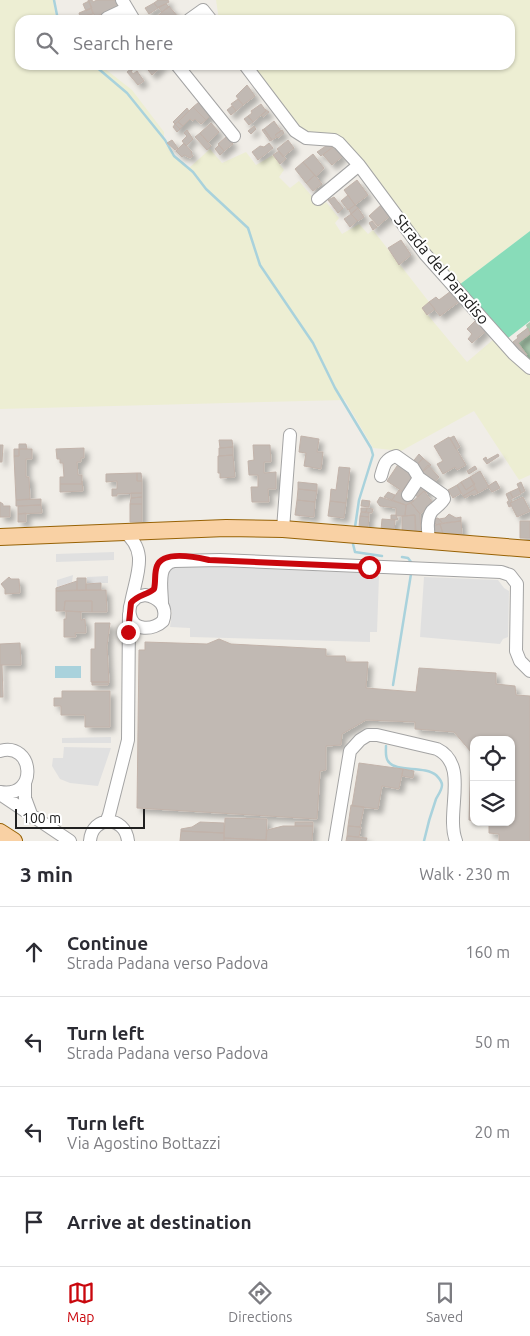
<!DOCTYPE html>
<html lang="en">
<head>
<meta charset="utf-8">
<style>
  body { margin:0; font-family:Ubuntu,sans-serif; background:#f7f7f7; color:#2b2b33 }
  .controls { position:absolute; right:15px; bottom:15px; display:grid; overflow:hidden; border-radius:10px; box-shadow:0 1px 4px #0004 }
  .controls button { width:45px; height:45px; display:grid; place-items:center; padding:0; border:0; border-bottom:1px solid #e1e1e2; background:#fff; color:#2b2b33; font:25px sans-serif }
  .scale { position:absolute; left:15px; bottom:12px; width:130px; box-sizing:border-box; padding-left:5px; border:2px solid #202020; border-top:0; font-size:14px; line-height:18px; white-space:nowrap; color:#202020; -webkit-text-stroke:4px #fff; paint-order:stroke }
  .stop { position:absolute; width:15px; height:15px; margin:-11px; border:4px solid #c9070d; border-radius:50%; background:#fff }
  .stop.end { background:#c9070d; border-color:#fff; box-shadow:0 1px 5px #0008 }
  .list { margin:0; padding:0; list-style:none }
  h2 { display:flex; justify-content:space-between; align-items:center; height:65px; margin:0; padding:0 20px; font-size:21px }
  h2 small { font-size:16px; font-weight:400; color:#7c7c81 }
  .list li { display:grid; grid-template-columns:32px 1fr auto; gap:15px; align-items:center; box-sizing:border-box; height:90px; padding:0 20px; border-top:1px solid #e1e1e2 }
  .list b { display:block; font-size:19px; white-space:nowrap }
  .list p { margin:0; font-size:16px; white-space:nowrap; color:#7c7c81 }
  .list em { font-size:16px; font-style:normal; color:#7c7c81 }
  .icon { flex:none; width:28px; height:28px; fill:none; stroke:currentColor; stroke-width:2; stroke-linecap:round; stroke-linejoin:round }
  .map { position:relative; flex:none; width:530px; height:841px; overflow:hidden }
  .search { position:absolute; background:#fff; box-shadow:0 1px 4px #0004; left:15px; right:15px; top:15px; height:55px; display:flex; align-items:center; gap:12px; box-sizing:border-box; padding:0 18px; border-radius:15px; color:#7c7c81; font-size:19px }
  .sheet { height:425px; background:#fff }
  nav { display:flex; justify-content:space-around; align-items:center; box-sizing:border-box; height:70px; border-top:1px solid #e1e1e2; background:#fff; font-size:14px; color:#7c7c81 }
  nav a { display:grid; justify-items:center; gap:2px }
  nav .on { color:#c9070d }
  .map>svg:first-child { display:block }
  .farmland { fill:#edeed3 }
  .cemetery { fill:#a9c8ad }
  .pitch { fill:#88dcb9 }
  .parking { fill:#e0e0e0 }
  .water { fill:#a9d2dc }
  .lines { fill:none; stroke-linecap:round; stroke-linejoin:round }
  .stream { stroke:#a9d2dc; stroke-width:2.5 }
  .building { fill:#c1b9b3; stroke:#c2b3aa; filter:url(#shadow) }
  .minor-casing { stroke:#a4a4a4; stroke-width:14 }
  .major-casing { stroke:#976205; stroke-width:18 }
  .minor { stroke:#fff; stroke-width:12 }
  .major { stroke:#f9d1a4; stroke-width:16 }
  .route { stroke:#c9070d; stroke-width:6 }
  .labels { text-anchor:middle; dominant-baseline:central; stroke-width:4; stroke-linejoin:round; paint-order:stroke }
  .street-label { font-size:16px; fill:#202020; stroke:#fff }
</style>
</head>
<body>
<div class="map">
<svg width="530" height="841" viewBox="0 0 530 841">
  <defs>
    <filter id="shadow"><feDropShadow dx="4.5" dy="4.5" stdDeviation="2.5" flood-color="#0004"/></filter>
  </defs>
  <rect width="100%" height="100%" fill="#f0ede7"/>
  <path class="farmland" d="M0 0H53L56 20H20V65H100L132 90 164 132V141L172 155 189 168 210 149 222 163 246 152 256 165 273 155 284 170 279 177 290 188 299 181 320 206 326 202 339 218 335 223 342 234 359 224 368 234 373 230 429 302 422 308 467 362 495 338 530 371V475L519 480 474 411 401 451 373 448 345 400 0 409Z
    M216 0H530V231L459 285 425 249 348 147 305 130 296 124 249 65H510V20H219Z"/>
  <path class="cemetery" d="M530 322V360L527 356 523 358 513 342 518 338 517 336 527 328 526 325Z"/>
  <path class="pitch" d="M530 231V321L508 338 459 285Z"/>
  <path class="parking" d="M114 552V560L56 562V554Z
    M173 565 364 573 379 576 377 632H370V642L190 637V628L170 627 172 612 166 599 167 568H173Z
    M73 575 72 582 57 587V580Z
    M108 576V583H87V577Z
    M424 577 498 580 504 588 509 591 508 637 503 639 500 644 420 637Z
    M111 737V743H62V738Z
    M64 747 111 748 98 786 70 783 60 779 52 766 53 758H63Z"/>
  <path class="water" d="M55 666H81V678H55Z"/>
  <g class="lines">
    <path class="stream" d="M54 0 58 20
      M94 65 127 93 165 140 174 156 193 172 206 189 248 228 260 265 313 343 335 388 371 448 373 455 359 500 355 527
      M353 544 355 552 382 556
      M402 557 408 558 411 562
      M393 685 411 574
      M386 746C386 751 385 757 388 761 395 773 424 765 436 775 439 778 442 781 442 785 442 790 438 795 436 799 431 813 427 827 424 841"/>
  </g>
  <path class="building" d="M88 0H92L93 2 97 0H117L120 6 95 17Z
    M158 0H168L169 2 158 8 154 3Z
    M89 1 92 8 86 11 83 4Z
    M154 3 158 8 149 14 145 8Z
    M166 4 169 7 162 12 158 7Z
    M169 6 179 18 177 20H157L155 18Z
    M91 8 93 14 80 17 79 13Z
    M144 65H161L162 66 152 75Z
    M133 67 134 69 131 71 133 74 137 71 144 81 138 85 127 72Z
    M247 85 255 96 243 105 236 96Z
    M238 99 243 105 236 111 231 104Z
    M199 102 211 115 206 120 193 107Z
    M261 104 266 111 253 122 248 116 252 113 251 111Z
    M232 106 236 111 231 115 227 110Z
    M193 107 206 120 201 124 195 119 193 121 190 119 183 126 178 122Z
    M187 108 189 111 175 124 173 122Z
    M265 109 269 112 263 117 261 115 266 111Z
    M248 116 253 122 249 125 244 119Z
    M274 121 281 131 275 135 277 137 272 140 264 129Z
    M178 122 183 126 180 129 175 124Z
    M211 123 219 132 208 142 200 133Z
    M175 124 180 129 177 132 173 127Z
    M254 126 256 129 251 134 248 131Z
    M264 129 272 140 270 141 262 130Z
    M187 130 193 139 186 146 182 141 187 136 184 133Z
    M282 130 284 133 278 138 275 135Z
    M200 133 211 146 207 150 195 137Z
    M227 136 233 144 224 151 218 144Z
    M172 140 178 148 175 150 167 143Z
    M288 140 294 148 283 157 277 149Z
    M184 143 192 152 191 153 193 156 190 158 184 155 182 157 176 151Z
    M269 143 273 148 258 160 252 152 260 146 264 147Z
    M219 145 224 151 220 155 215 149Z
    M326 146H334L321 156 317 152Z
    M334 146 343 156 332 165 323 155Z
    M279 151 286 159 280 164 273 155Z
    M313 154 324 168 316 177 303 162Z
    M303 162 315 175 306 183 295 169Z
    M315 175 322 184 313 191 306 183Z
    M357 180 368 195 355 205 344 190Z
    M348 195 355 205 348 210 341 201Z
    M334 197 343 208 338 213 328 200Z
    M382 204 391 215 378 226 369 216Z
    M355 205 358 208 351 214 349 210Z
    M358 208 364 217 358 221 351 214Z
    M351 214 357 221 350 227 344 219Z
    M372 221 377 227 373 230 369 223Z
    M401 240 411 255 399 265 388 248Z
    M451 291 460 301 440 316 429 302 436 297 439 300Z
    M429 302 435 309 427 315 422 308Z
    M476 320 486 331 472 343 468 339 472 334 467 329Z
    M528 328 530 334 518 343 527 355 523 358 513 342 518 338 517 336Z
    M301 436 319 439 317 452H323L321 469 304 466 306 453 299 452Z
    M454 436 460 447 456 449 450 438Z
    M449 437 466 465 457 470 455 467 443 474 437 464 443 461 434 446Z
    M219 440H232L233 447 220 448Z
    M19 444H26L27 449H19Z
    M0 445H3L2 462H0Z
    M253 445H270L271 462H264V473L276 472V489H268L269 502H252L251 487H258V475H249L248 461 254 460Z
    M233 447V455L219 456V448Z
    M84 448V458H81V462H77L78 475H82V484H60V477H64L63 463H60V459H57L56 449Z
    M14 449H19V456H14Z
    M19 449H32V459H26V477H29L30 499 16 500 14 456H19Z
    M419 454 423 458 415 467 411 464Z
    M498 454 499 456 487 464 483 459 486 457 487 460Z
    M233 455 235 477 220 478V473H218V456Z
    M423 458 431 465 421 473 415 467Z
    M399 463 414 474 402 491 387 481Z
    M428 465 439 477 433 484 420 474Z
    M475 466 477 469 469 474 467 471Z
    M339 467 350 468 346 503 330 501 331 489 336 490Z
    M480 471 489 487 478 493 470 477Z
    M137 473V481H142V493L117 494V496H112V489H117V481L106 482V474Z
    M137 473H141L142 481H137Z
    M470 477 475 484 466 490 461 482Z
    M82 481 83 491 60 492V484H82Z
    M496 481 500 488 492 492 488 486Z
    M298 482 317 484V491L298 489Z
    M419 482 429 489 426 493 424 491 418 497 412 493Z
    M461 482 466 490 473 485 475 489 463 496 457 485Z
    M521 482 525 491 521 493 517 484Z
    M457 485 461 493 453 498 448 490Z
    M519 488 521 494 513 498 510 492Z
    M298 489 317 491 315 502 297 500Z
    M475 489 478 493 474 495 472 494 465 498 463 496Z
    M399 490 402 492 414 501 406 505 392 500Z
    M424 491 433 503 420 514 411 503Z
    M388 492 395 495 392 500 384 497Z
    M510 492 513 498 511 499 512 502 510 503 511 506 509 507 507 502 509 501 506 494Z
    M131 493H142V497L131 498Z
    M142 497V504H130L131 498Z
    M380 497 406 505 405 516H396V508L380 506 377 502Z
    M523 497 530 511 517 517 510 503Z
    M41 499V505L16 506V500Z
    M297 500 315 502 314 517 295 515Z
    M362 500 370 501 369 507 361 506Z
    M330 501 346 503 344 518 328 516Z
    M0 502 3 504V506H10V517H0Z
    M411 503 420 514 421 533H415V515L405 516 406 505Z
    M130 504H142V522H130Z
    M41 505 42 513 18 514V506Z
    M361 508H367L366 512H361Z
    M367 508 373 509 372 513 366 512Z
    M361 512 369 513V517L360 516Z
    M26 513V522H18V514Z
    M449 514 456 518 461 517V521L442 523 439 519 445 518Z
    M391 515H396L398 520 391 519Z
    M415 515 416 532H402V516Z
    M360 516 369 517 368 527H359Z
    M438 518 442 523 436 525 434 519Z
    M382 519 395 520 394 531 381 530Z
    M461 521 462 534H443L440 524Z
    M520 521H530V538H520Z
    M440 524 443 534 432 535 431 526Z
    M9 577 11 579H19L20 593 5 594V589L1 584Z
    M77 578H86V590H77Z
    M77 581V590L56 591V588Z
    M101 583V590H86V584Z
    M106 590 107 612H92V601H65L64 611H56V591Z
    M65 601H92V612L64 611Z
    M66 611 81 612V620L85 619 86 633H75L76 637H64V619H66Z
    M95 623H110L107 646 109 682H91V649H95Z
    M219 639 231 644 326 649V656H345L346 662H368L366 688 416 692 419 668 496 673V684L515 686 516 695 530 696V841H499V834L489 833V822H511V740H474V821L469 820 471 752 454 732 415 729V722L366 720 342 734 341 745 326 746V770L320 771 317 819 137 808 139 650H145V642L207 644Z
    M20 643 21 665H0V644Z
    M0 665H2L3 697H0Z
    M92 682H109L108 685H92Z
    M62 691H110V727H85V715H61V706H54V698H62Z
    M359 763 403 769 399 789 382 786 378 809 352 806Z
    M403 769 414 771 413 778 402 776Z
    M351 805 364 807 360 827 348 826Z
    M225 818 267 819 266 840 224 838Z
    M200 822 224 823V833L181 831V829L192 827Z
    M295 822H313V826H295Z
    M283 826H313L312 841H266L267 830Z
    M348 826 361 827 359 837 347 836Z
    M181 831 224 833V841H180Z
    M347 836 367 838 366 841H346Z
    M224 838 266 840V841H224Z"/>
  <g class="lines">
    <g class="minor-casing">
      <path id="minor" d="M122 0 134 20
        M107 18 126 9
        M189 20 203 10 211 20
        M177 65 234 136
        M245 65 295 131 306 138 334 140 339 143 359 165 425 254 514 354 530 368
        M318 199 359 165
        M381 476C384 465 385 459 396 456L413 468 419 478 443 495 444 499C441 504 436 507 432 511 426 519 428 531 429 540
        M408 495 419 478
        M283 529 290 435
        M123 531C150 551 136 575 131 603
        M145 595C159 597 168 607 163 621 154 630 133 632 130 615 129 611 130 606 131 603L137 597Z
        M162 604C162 589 156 564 174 561L220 560 501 572 510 575 517 584 516 651 520 661 530 671
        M0 751C34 741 39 799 0 792
        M25 783V798L32 817
        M0 794 70 841
        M106 822 109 815 128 740 129 614
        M90 841C92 815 125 815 128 841
        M335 841 350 751 360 740 368 735H377L437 749C470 765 445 812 456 841"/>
    </g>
    <g class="major-casing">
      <path id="major" d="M0 537 226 528 283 529 530 549
        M0 832 14 841"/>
    </g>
    <use href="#minor" class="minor"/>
    <use href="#major" class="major"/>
  </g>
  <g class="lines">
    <path class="route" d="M128 632 131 603C137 595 147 595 154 589 156 582 154 573 157 566 163 550 196 557 209 560L369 567"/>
  </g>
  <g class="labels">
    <g class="street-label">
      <text transform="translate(442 269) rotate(50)">Strada del Paradiso</text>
    </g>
  </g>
</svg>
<div class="controls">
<button><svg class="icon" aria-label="locate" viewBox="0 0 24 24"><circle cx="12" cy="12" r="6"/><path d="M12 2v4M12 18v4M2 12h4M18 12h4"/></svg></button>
<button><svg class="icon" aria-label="layers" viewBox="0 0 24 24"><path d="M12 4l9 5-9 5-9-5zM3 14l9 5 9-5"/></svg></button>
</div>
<div class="scale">100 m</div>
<div class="stop" style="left:369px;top:567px"></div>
<div class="stop end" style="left:128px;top:632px"></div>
<div class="search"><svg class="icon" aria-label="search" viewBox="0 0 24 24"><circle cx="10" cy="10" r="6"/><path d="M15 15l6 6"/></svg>Search here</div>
</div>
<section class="sheet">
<h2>3 min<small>Walk · 230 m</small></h2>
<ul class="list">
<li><svg class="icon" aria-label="ahead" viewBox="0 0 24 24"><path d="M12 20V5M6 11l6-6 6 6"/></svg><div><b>Continue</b><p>Strada Padana verso Padova</p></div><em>160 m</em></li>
<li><svg class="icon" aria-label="left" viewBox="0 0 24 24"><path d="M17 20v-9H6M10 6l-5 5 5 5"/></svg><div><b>Turn left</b><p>Strada Padana verso Padova</p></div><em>50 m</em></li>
<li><svg class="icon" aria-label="left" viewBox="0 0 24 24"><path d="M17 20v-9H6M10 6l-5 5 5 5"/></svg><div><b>Turn left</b><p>Via Agostino Bottazzi</p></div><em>20 m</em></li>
<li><svg class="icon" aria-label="arrive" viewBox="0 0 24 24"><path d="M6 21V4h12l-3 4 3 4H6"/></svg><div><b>Arrive at destination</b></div></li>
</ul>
</section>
<nav>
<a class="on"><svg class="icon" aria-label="map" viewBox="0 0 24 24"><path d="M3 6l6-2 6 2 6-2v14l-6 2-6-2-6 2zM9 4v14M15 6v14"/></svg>Map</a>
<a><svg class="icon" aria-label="directions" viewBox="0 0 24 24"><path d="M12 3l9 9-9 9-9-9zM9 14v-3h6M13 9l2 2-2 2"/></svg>Directions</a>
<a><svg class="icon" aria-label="saved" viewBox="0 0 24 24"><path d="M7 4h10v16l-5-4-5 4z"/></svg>Saved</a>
</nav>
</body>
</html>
